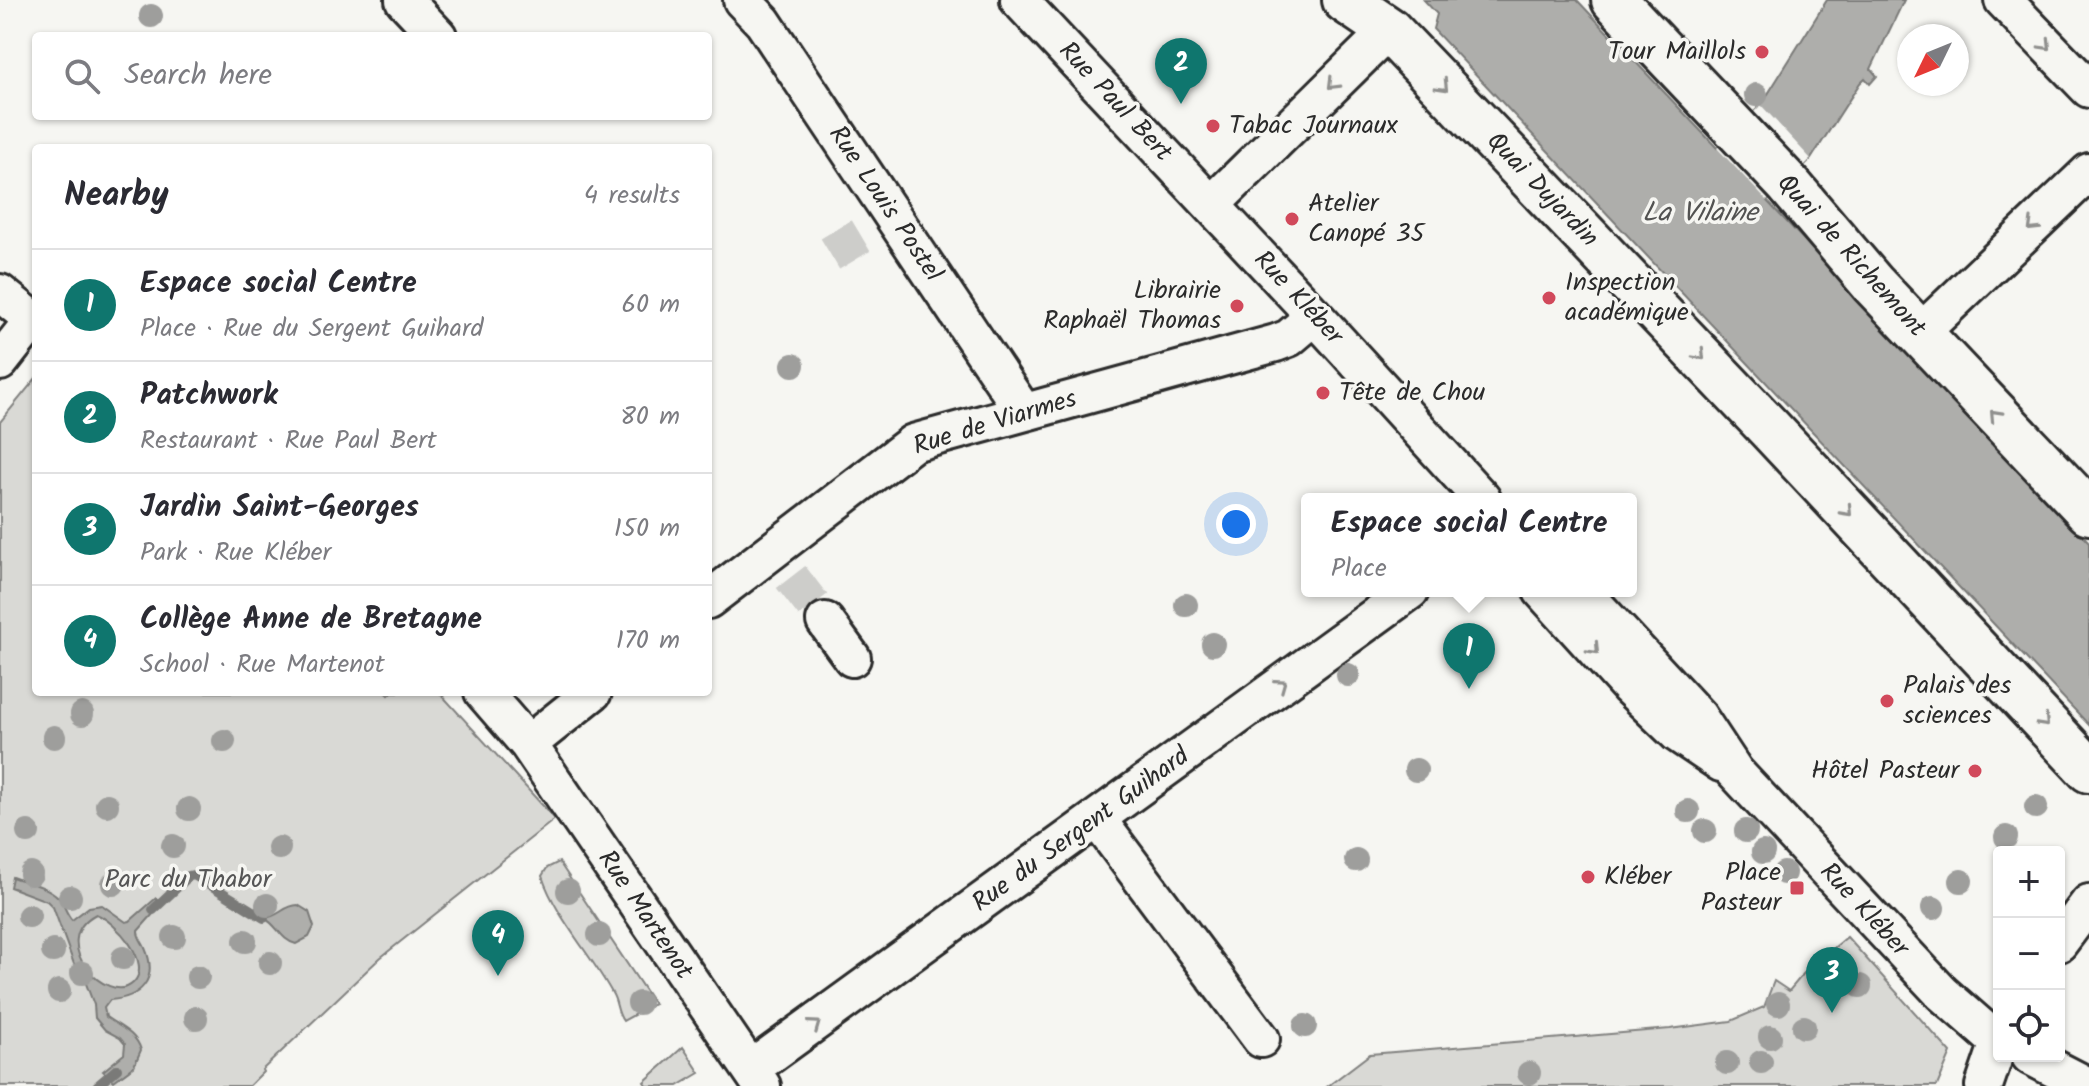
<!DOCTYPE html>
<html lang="en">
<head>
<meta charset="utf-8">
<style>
  body { margin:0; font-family:Kalam,sans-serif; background:#f2f2f3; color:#2b2b33 }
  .controls { position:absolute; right:24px; bottom:24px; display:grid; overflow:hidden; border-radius:8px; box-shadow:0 2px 6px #0004 }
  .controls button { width:72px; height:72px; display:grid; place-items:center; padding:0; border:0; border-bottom:2px solid #e1e1e2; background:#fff; color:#2b2b33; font:40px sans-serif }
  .compass { position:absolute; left:1897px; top:24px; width:72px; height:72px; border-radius:50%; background:#fff; box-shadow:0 2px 6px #0004; rotate:227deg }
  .you { position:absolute; left:1236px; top:524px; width:28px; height:28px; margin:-20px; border:6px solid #fff; border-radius:50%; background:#1a73e8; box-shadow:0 0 0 12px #1a73e833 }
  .badge { display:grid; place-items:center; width:52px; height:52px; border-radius:50%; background:#0f766e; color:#fff; font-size:26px; font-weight:700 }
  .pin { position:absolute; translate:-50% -66px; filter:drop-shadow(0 2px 4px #0008) }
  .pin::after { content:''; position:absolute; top:42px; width:28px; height:24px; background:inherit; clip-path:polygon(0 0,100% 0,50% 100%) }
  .popup { position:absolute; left:1301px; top:493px; width:336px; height:104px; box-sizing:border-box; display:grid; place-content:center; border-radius:8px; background:#fff; filter:drop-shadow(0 2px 6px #0005); font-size:26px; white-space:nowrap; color:#7c7c81 }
  .popup b { font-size:30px; color:#2b2b33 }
  .popup::after { content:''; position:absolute; left:50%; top:100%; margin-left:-16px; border:16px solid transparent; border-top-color:#fff }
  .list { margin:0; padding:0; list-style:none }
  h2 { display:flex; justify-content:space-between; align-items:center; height:104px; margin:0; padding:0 32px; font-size:34px }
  h2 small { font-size:26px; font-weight:400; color:#7c7c81 }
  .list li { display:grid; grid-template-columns:52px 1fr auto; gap:24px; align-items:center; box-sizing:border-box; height:112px; padding:0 32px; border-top:2px solid #e1e1e2 }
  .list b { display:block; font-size:30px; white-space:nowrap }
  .list p { margin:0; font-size:26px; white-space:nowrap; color:#7c7c81 }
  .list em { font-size:26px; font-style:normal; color:#7c7c81 }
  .icon { flex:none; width:44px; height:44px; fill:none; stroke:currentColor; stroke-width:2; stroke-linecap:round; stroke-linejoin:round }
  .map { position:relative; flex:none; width:2089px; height:1086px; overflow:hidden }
  .search { position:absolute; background:#fff; box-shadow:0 2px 6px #0004; left:32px; top:32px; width:680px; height:88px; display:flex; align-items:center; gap:20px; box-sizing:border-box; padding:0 28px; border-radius:8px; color:#7c7c81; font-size:30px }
  .panel { position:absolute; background:#fff; box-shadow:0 2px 6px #0004; left:32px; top:144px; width:680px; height:552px; border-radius:8px }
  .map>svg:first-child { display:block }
  .green { fill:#d9d9d5; stroke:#828280; stroke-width:2 }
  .water { fill:#aeaeab; stroke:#7a7a78; stroke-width:2; fill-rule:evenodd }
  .pier { fill:#f6f6f2 }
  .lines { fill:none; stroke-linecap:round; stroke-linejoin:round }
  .stream { stroke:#7a7a78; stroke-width:10 }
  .minor-tunnel { stroke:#cdcdca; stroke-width:36; stroke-dasharray:36 18; stroke-linecap:butt }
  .minor-casing { stroke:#2b2b2b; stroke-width:42 }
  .major-casing { stroke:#2b2b2b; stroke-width:50 }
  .minor { stroke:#f6f6f2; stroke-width:36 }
  .major { stroke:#f6f6f2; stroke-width:44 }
  .tree { fill:#9e9e9c }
  .oneway { stroke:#90908e }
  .poi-dot { fill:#d1495b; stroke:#f6f6f2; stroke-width:3 }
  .labels { text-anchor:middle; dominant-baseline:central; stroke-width:7; stroke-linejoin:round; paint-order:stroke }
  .poi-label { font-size:26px; fill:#2b2b2b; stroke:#f6f6f2; text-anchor:start }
  .street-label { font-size:26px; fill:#2b2b2b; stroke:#f6f6f2 }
  .park-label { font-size:26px; fill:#565656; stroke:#f6f6f2 }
  .water-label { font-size:28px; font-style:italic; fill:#525251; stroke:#f6f6f2 }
</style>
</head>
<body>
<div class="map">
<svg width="2089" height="1086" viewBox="0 0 2089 1086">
  <rect width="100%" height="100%" fill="#f6f6f2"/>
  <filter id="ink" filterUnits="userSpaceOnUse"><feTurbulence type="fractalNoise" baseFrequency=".0125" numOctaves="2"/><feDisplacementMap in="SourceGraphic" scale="16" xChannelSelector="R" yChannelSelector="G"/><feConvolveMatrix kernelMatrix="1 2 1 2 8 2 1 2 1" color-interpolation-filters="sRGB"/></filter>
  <g filter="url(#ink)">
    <path class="green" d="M36 378V692H386L389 695 392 692H439L555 819 380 958 262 1070 263 1072 249 1086H0V422Z
      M559 862 654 1004 623 1021C616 1011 618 1003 612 993 592 956 555 916 542 876L547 868Z
      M1847 937 1951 1053 1937 1086H1328L1370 1054 1670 1029 1731 1021 1764 1007 1774 981 1789 991 1804 973Z
      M683 1047 700 1073 678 1086H647L644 1082Z"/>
    <path class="water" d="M1424 0H1577L1717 148 1761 105 1827 0H1904L1871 69 1877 76 1870 84 1865 78 1860 83 1811 159 1767 201 2089 542V725L1433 29 1437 14Z
      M12 877C25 882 48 886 58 897 64 903 66 914 72 920L89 907 102 905 126 922 130 921 156 898 162 904 138 931C138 938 142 941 145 948 159 980 140 998 110 1000L104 1008 106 1017C120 1027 136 1033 141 1050L134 1066 114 1081 103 1071 124 1054 125 1044 120 1038 105 1030 95 1018 94 1005 85 981 74 964 53 907 47 901 10 887ZM96 914C115 921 154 963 133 983 108 1007 45 941 96 914Z
      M298 905 309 912 314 927 309 937 296 944C280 940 278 925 264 918 278 918 284 905 298 905Z"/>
    <path class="pier" d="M1761 105 1811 159 1767 201 1717 148Z"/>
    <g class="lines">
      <path class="stream" d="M153 910 189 876 194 875 264 918
        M97 1086 117 1069"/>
      <path class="minor-tunnel" d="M830 254 870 230
        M791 577 825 621"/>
      <g class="minor-casing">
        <path id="minor" d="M404 0 438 36
          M742 0 763 22 1023 411
          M1019 0 1315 316 1482 499
          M2003 0 2089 89
          M1211 205 1389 30
          M0 293 36 322
          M1919 334 2089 172
          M0 362 33 320
          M1542 591 1628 686 1678 734 1721 763
          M1582 591 1698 716 1735 772 1942 993 1999 1043
          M708 600 913 443 1276 343 1289 338 1315 316
          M825 621 852 658
          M483 692 528 744 762 1086
          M528 744 593 692
          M1097 819 1261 1039
          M2059 943 2089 903
          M2030 1056 2088 1086
          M751 1069 1410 591
          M1984 1086 1999 1042"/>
      </g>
      <g class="major-casing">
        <path id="major" d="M1345 0 1389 30 1769 428 2089 770
          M1614 0 1789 185 1873 284 2089 512"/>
      </g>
      <use href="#minor" class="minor"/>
      <use href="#major" class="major"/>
    </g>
    <g class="tree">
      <circle cx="151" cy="16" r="12"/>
      <circle cx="1756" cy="95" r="12"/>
      <circle cx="793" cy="365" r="12"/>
      <circle cx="1186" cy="605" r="12"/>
      <circle cx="1213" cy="644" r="12"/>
      <circle cx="1348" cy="675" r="12"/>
      <circle cx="82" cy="714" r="12"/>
      <circle cx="54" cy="737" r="12"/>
      <circle cx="224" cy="741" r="12"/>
      <circle cx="1416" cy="770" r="12"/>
      <circle cx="107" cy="805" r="12"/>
      <circle cx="2036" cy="807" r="12"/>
      <circle cx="189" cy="809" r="12"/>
      <circle cx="1688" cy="811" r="12"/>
      <circle cx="1705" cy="831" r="12"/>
      <circle cx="1746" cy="831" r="12"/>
      <circle cx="28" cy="832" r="12"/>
      <circle cx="2006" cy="837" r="12"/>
      <circle cx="173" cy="846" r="12"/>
      <circle cx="279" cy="848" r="12"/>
      <circle cx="1763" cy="852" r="12"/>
      <circle cx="1356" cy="860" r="12"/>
      <circle cx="1784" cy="873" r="12"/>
      <circle cx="31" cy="874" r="12"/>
      <circle cx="1961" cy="881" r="12"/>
      <circle cx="113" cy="884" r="12"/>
      <circle cx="568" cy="891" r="12"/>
      <circle cx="70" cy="897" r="12"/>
      <circle cx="267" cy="905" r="12"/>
      <circle cx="1933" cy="908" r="12"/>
      <circle cx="29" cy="916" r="12"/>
      <circle cx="599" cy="935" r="12"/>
      <circle cx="174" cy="937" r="12"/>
      <circle cx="245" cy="941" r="12"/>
      <circle cx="53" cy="951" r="12"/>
      <circle cx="123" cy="958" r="12"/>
      <circle cx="270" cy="963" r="12"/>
      <circle cx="82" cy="973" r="12"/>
      <circle cx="198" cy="977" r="12"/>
      <circle cx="1860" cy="986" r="12"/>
      <circle cx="59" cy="991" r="12"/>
      <circle cx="639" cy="1003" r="12"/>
      <circle cx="1778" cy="1004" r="12"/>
      <circle cx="196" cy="1018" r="12"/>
      <circle cx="1305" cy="1026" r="12"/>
      <circle cx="1804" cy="1027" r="12"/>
      <circle cx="1770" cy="1037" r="12"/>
      <circle cx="1761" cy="1062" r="12"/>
      <circle cx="1727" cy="1063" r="12"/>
      <circle cx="1529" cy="1073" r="12"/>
    </g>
    <defs><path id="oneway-chevron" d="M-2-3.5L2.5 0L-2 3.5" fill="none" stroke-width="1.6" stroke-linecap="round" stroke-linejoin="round" transform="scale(2)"/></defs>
    <g class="oneway">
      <use href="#oneway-chevron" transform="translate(2046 45) rotate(46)"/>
      <use href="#oneway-chevron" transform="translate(1333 84) rotate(135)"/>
      <use href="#oneway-chevron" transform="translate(1443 86) rotate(46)"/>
      <use href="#oneway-chevron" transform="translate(2033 226) rotate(136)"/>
      <use href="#oneway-chevron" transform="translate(1700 355) rotate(46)"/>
      <use href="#oneway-chevron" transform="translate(1995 415) rotate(-133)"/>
      <use href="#oneway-chevron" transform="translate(1847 511) rotate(47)"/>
      <use href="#oneway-chevron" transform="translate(1594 649) rotate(47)"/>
      <use href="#oneway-chevron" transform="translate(1281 684) rotate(-36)"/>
      <use href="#oneway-chevron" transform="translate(2044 722) rotate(47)"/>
      <use href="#oneway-chevron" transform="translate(815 1025) rotate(-36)"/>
    </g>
  </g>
  <g class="poi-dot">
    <circle cx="1762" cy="52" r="8"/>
    <circle cx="1213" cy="126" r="8"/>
    <circle cx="1292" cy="219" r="8"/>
    <circle cx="1549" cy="298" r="8"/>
    <circle cx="1237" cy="306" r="8"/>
    <circle cx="1323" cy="393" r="8"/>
    <circle cx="1887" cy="701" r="8"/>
    <circle cx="1975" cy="771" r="8"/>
    <circle cx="1588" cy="877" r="8"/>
    <rect x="1789" y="880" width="16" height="16" rx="4"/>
  </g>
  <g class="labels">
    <g class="poi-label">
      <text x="1746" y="52" text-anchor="end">Tour Maillols</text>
      <text x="1229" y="126">Tabac Journaux</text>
      <text x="1308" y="204">Atelier<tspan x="1308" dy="30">Canopé 35</tspan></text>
      <text x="1565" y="283">Inspection<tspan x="1565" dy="30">académique</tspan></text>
      <text x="1221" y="291" text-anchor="end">Librairie<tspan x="1221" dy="30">Raphaël Thomas</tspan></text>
      <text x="1339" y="393">Tête de Chou</text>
      <text x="1903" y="686">Palais des<tspan x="1903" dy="30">sciences</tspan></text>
      <text x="1959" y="771" text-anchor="end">Hôtel Pasteur</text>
      <text x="1781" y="873" text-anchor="end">Place<tspan x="1781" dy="30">Pasteur</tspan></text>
      <text x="1604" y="877">Kléber</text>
    </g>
    <g class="street-label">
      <text transform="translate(1115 102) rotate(47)">Rue Paul Bert</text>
      <text transform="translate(1542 190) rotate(46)">Quai Dujardin</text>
      <text transform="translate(885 204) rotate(56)">Rue Louis Postel</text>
      <text transform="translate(1851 256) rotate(48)">Quai de Richemont</text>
      <text transform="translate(1298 298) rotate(47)">Rue Kléber</text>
      <text transform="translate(995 423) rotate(-17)">Rue de Viarmes</text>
      <text transform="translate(1081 830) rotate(-36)">Rue du Sergent Guihard</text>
      <text transform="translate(1864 910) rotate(47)">Rue Kléber</text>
      <text transform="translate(645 915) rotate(56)">Rue Martenot</text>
    </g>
    <g class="park-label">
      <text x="188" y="880">Parc du Thabor</text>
    </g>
    <g class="water-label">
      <text x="1700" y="213">La Vilaine</text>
    </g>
  </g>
</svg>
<div class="controls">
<button>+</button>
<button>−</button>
<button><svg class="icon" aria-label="locate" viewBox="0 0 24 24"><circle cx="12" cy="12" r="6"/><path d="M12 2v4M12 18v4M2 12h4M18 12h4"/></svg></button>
</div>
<svg class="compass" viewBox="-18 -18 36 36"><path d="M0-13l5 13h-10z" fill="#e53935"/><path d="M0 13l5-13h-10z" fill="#7c7c81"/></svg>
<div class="you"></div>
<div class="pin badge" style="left:1469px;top:689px">1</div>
<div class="popup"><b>Espace social Centre</b>Place</div>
<div class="pin badge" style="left:1181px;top:104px">2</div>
<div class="pin badge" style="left:1832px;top:1013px">3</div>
<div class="pin badge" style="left:498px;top:976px">4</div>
<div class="search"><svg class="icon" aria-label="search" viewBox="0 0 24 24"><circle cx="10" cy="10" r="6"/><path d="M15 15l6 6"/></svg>Search here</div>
<section class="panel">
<h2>Nearby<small>4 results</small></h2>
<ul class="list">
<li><span class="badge">1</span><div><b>Espace social Centre</b><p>Place · Rue du Sergent Guihard</p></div><em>60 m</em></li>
<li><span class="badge">2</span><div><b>Patchwork</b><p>Restaurant · Rue Paul Bert</p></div><em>80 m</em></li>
<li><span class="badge">3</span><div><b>Jardin Saint-Georges</b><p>Park · Rue Kléber</p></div><em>150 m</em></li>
<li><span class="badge">4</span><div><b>Collège Anne de Bretagne</b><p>School · Rue Martenot</p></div><em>170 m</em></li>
</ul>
</section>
</div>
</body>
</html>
